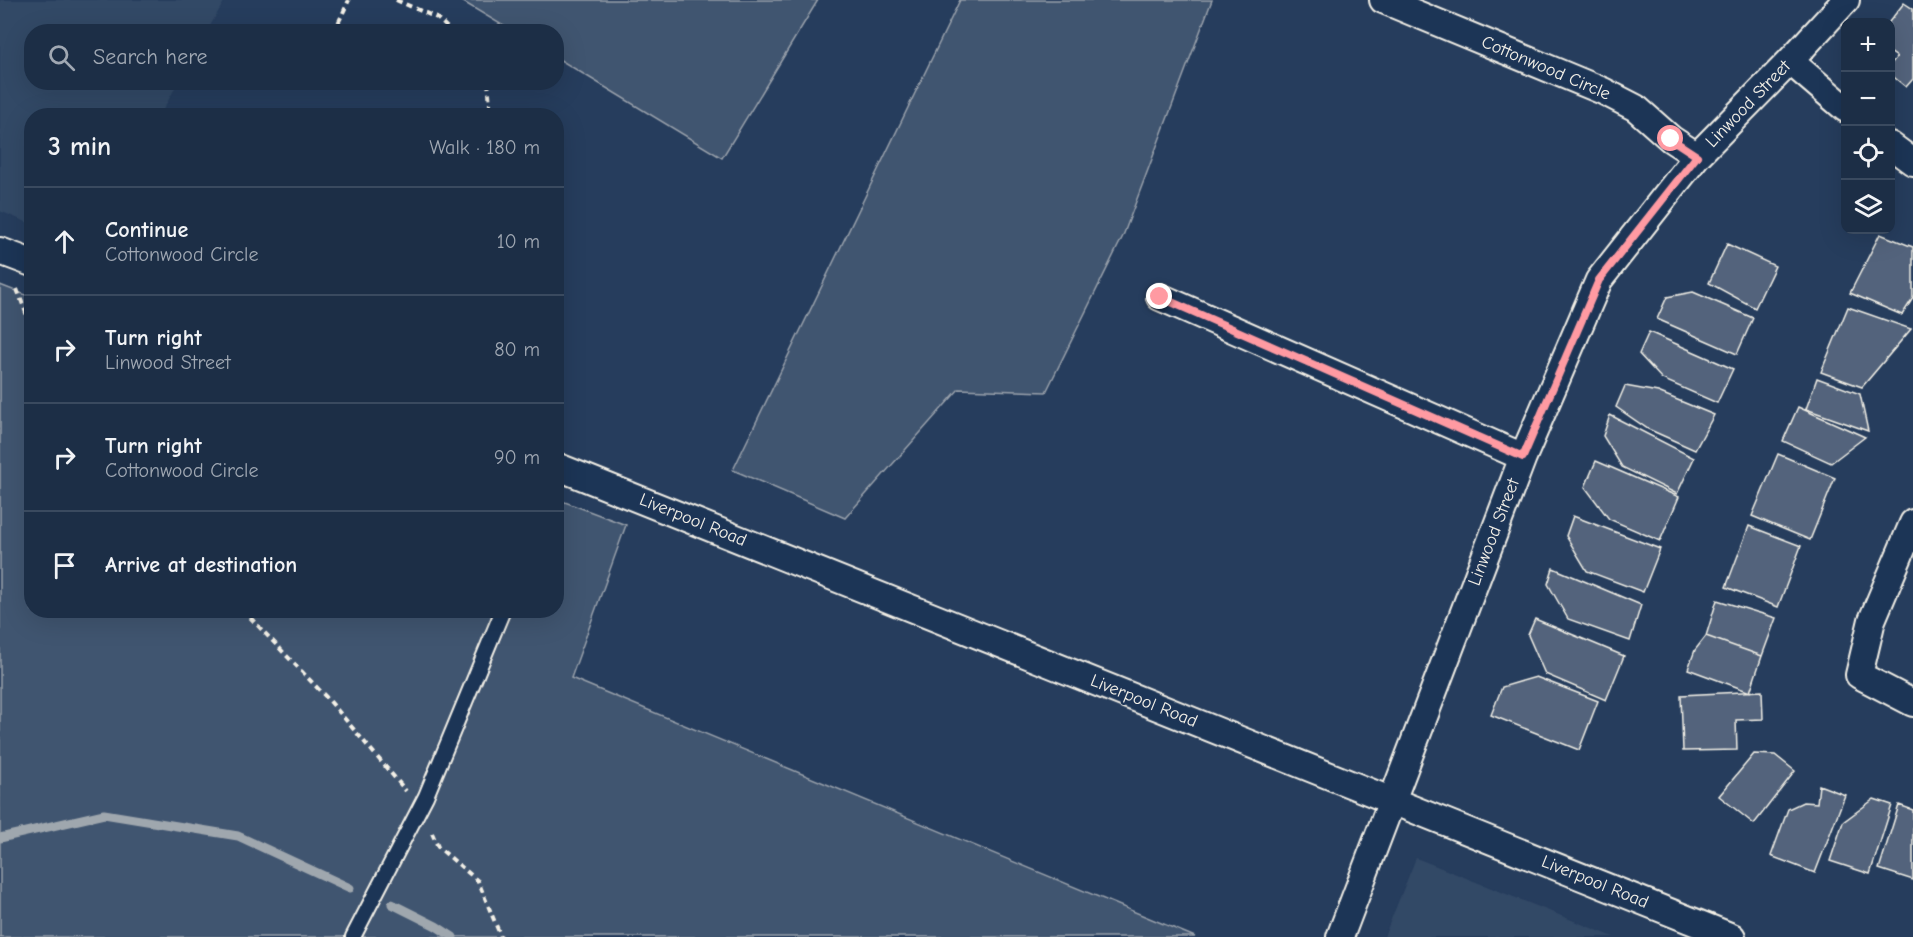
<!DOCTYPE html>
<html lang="en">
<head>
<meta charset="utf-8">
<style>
  body { margin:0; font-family:"Comic Neue",sans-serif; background:#293a51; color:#f1f3f6 }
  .controls { position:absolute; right:18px; top:18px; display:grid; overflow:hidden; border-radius:12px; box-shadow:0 6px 24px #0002 }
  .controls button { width:54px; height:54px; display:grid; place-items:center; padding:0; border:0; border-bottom:2px solid #3a4a5f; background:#1c2e46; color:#f1f3f6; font:30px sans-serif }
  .stop { position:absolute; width:18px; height:18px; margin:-14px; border:4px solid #ff9aa2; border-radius:50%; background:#fff }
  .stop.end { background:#ff9aa2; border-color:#fff; box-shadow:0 2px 6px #0008 }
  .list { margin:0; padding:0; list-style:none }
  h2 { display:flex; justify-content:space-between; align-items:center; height:78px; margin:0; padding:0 24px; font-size:26px }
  h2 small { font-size:20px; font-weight:400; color:#a0a8b3 }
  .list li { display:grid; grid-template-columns:39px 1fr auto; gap:18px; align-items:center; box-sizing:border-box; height:108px; padding:0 24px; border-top:2px solid #3a4a5f }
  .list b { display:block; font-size:22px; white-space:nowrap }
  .list p { margin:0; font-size:20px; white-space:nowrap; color:#a0a8b3 }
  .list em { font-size:20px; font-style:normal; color:#a0a8b3 }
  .icon { flex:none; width:33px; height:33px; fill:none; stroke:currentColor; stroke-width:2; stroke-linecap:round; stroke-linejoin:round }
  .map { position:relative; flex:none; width:1913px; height:937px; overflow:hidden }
  .search { position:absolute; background:#1c2e46; box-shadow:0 6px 24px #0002; left:24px; top:24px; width:540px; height:66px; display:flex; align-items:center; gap:15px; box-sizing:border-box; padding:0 21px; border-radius:24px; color:#a0a8b3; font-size:22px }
  .panel { position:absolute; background:#1c2e46; box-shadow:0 6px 24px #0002; left:24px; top:108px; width:540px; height:510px; border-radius:24px }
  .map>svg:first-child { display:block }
  .built { fill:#334966 }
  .green { fill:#40546f; stroke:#9aa2ac; stroke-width:1.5 }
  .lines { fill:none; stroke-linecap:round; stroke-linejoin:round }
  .stream { stroke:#9fa7ae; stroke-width:9 }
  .building { fill:#52647b; stroke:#f4f1e8; stroke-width:1.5 }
  .service-casing { stroke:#f4f1e8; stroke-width:18 }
  .minor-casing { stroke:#f4f1e8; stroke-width:30 }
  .path { stroke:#f4f1e8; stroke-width:4; stroke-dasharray:6 4.5; stroke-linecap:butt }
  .service { stroke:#1d3557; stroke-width:14 }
  .minor { stroke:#1d3557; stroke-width:26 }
  .route { stroke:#ff9aa2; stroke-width:8 }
  .labels { text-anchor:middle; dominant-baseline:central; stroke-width:5; stroke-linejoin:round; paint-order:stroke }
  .street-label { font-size:18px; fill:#f4f1e8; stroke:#1d3557 }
</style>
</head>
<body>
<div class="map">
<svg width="1913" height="937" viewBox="0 0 1913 937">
  <rect width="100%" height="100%" fill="#263d5d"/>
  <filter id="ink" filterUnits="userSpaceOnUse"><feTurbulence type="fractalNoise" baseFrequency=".0167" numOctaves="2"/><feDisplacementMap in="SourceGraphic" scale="12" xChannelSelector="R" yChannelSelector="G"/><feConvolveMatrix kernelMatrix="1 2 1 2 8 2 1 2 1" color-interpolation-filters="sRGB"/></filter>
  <g filter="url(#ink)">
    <path class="built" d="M0 0H225L207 31 32 32V82L178 83 160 115 32 116 31 224 0 211Z
      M1416 858 1614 937H1384Z"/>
    <path class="green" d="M460 0H818L722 158 557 58 556 32 512 31Z
      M960 0H1212L1123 236 1046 392 959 389 845 518 733 470Z
      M0 285 31 297 32 610H556L557 499 626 525 571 678 1195 937H0Z"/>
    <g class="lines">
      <path class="stream" d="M0 838 104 814 238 836 350 888
        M392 904 436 926 453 937"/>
    </g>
    <path class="building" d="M1904 3 1913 9V79L1906 87 1890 74V65L1897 57 1890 52 1889 22Z
      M1880 234 1913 247V298L1902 315 1850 293Z
      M1727 244 1775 266 1755 308 1709 283Z
      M1693 292 1753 318 1737 354 1657 319 1667 297Z
      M1848 307 1911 329 1862 387 1821 372Z
      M1649 332 1733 369 1717 403 1662 379 1639 354Z
      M1817 378 1860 394 1868 431 1806 409Z
      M1625 386 1658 392 1714 415 1695 450 1648 429 1616 407Z
      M1798 407 1865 437 1831 463 1783 441Z
      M1610 415 1694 458 1677 494 1622 467 1603 436Z
      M1778 454 1835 478 1810 540 1752 516Z
      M1596 461 1679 497 1660 541 1609 519 1585 487Z
      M1573 516 1660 549 1643 592 1587 571 1566 536Z
      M1749 526 1801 546 1778 607 1726 587Z
      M1553 568 1641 605 1630 641 1568 619 1548 584Z
      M1717 600 1776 618 1762 656 1706 636Z
      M1535 619 1624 656 1606 700 1545 674 1528 635Z
      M1706 636 1762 656 1750 692 1688 669 1695 650Z
      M1536 677 1598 701 1579 750 1491 715 1502 687Z
      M1762 691 1763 719 1736 720 1737 750 1683 751 1681 695Z
      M1754 754 1775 755 1795 771 1754 824 1719 796Z
      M1819 785 1845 795 1815 873 1771 856 1788 809 1803 802 1817 803Z
      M1874 799 1892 805 1870 874 1830 861 1843 822Z
      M1899 805 1913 810V880L1879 869Z"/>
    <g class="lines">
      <g class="service-casing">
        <path id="service" d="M353 937 426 796 503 610"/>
      </g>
      <g class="minor-casing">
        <path id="minor" d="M1383 0 1603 91 1636 108 1671 139 1697 156
          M1790 61 1846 109
          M1890 145 1913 162
          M0 251 32 263
          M1160 297 1523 457
          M556 466 1732 937
          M1913 523 1872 620 1859 675 1913 703
          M1340 937 1523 457 1599 280 1697 156 1790 61 1846 0"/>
      </g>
      <path class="path" d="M396 0 437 18 452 32
        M334 32 349 0
        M488 82 491 116
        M17 289 32 329
        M243 610 328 699 406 791
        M432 833 438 847 478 881 501 937"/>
      <use href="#service" class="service"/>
      <use href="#minor" class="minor"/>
    </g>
  </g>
  <g class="lines" filter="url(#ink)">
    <path class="route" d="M1160 297 1523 457 1599 280 1697 156 1671 139"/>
  </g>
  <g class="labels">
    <g class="street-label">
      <text transform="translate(1546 68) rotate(23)">Cottonwood Circle</text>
      <text transform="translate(1748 104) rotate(-46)">Linwood Street</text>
      <text transform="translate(693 520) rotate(22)">Liverpool Road</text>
      <text transform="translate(1494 532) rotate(-69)">Linwood Street</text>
      <text transform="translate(1144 701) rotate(22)">Liverpool Road</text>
      <text transform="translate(1595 882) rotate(22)">Liverpool Road</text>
    </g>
  </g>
</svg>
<div class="controls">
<button>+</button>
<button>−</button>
<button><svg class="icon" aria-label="locate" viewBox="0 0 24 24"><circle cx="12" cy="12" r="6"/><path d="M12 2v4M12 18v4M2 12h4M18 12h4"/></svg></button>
<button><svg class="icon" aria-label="layers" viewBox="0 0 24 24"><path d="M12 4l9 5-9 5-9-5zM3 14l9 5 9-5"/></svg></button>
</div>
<div class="stop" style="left:1671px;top:139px"></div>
<div class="stop end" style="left:1160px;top:297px"></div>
<div class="search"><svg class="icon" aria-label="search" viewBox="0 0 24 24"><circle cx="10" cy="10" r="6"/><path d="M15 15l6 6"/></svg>Search here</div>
<section class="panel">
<h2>3 min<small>Walk · 180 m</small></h2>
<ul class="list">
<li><svg class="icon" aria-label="ahead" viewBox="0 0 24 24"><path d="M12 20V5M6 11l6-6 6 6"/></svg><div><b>Continue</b><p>Cottonwood Circle</p></div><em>10 m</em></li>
<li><svg class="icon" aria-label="right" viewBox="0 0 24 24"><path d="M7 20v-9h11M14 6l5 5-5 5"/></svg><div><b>Turn right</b><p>Linwood Street</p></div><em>80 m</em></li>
<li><svg class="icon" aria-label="right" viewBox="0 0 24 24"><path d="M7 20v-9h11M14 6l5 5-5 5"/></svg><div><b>Turn right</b><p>Cottonwood Circle</p></div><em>90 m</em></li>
<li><svg class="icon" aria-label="arrive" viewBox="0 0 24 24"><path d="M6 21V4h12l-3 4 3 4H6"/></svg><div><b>Arrive at destination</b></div></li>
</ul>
</section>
</div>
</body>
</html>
